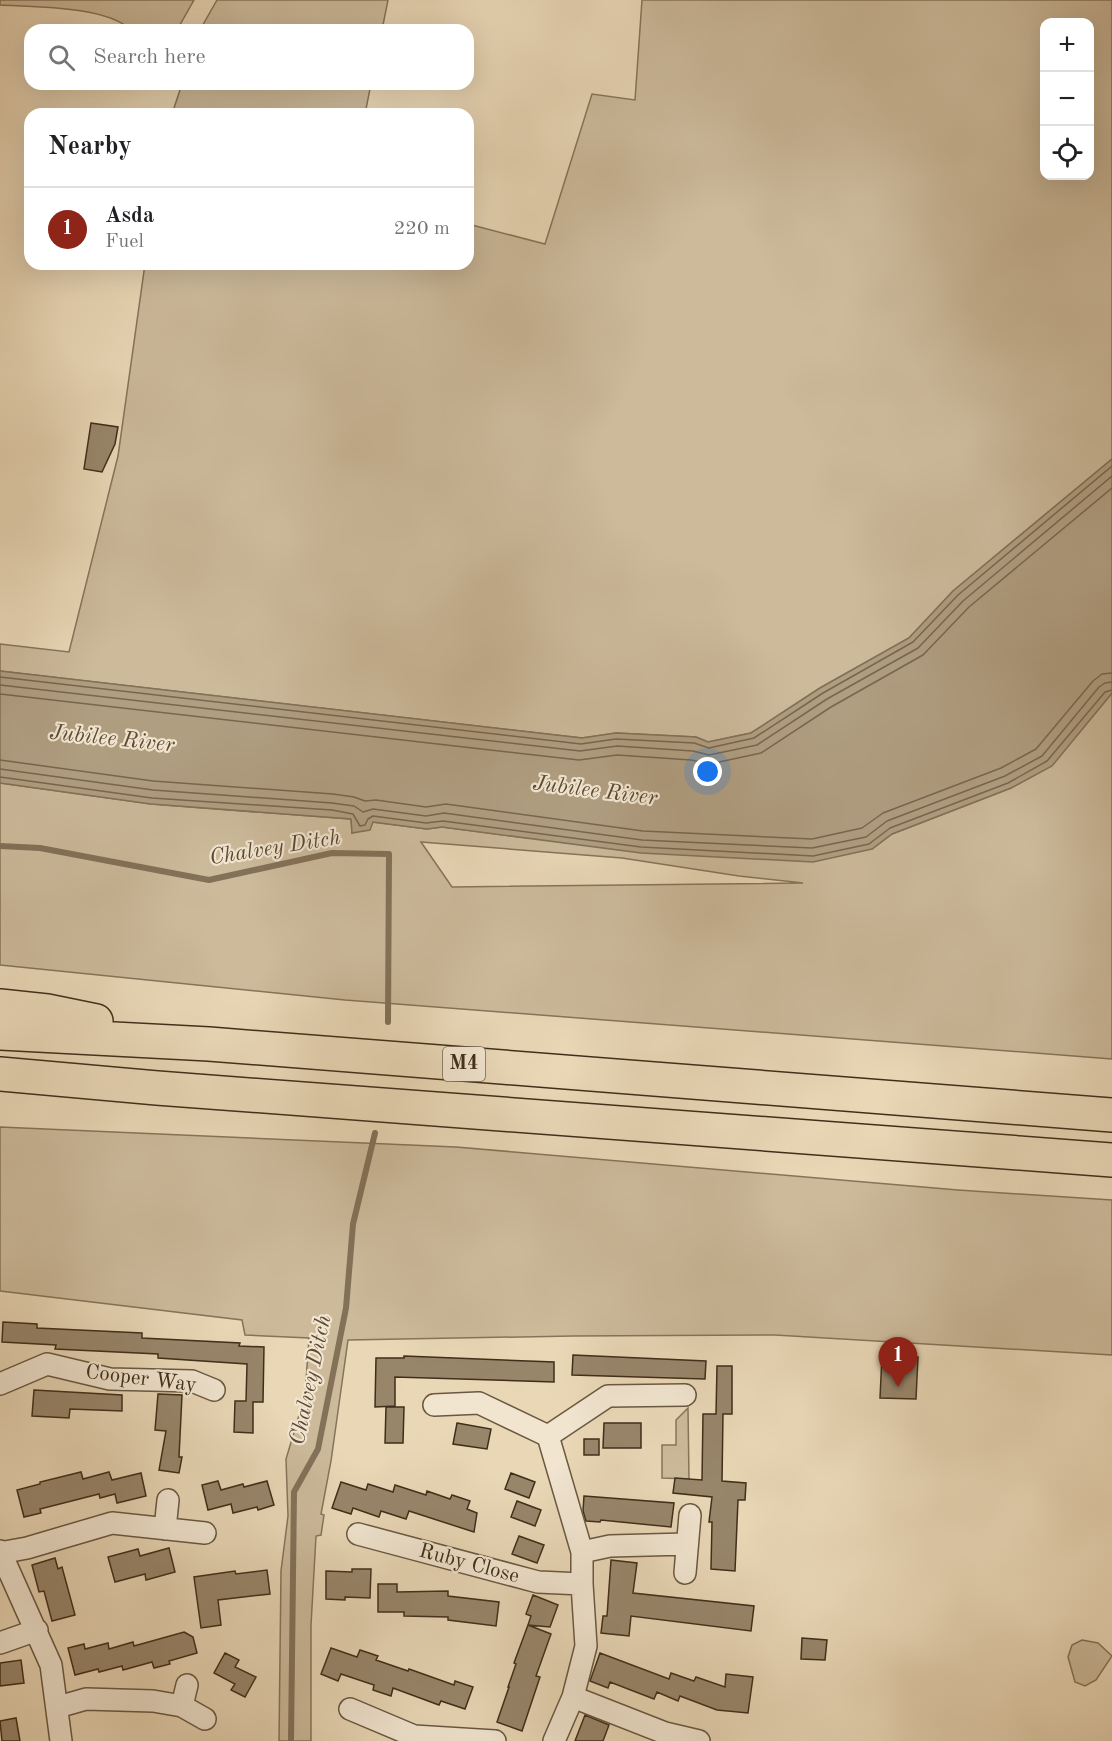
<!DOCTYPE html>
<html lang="en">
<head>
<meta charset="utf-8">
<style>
  body { margin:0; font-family:"Old Standard TT",serif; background:#f2f2f2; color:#202124 }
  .controls { position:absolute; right:18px; top:18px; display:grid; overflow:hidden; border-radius:12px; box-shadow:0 6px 24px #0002 }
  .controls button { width:54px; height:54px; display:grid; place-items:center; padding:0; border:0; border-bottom:2px solid #e0e0e0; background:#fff; color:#202124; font:30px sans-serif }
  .you { position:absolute; left:708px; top:772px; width:21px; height:21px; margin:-15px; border:4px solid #fff; border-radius:50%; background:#1a73e8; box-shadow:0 0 0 9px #1a73e833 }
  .badge { display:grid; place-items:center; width:39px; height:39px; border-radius:50%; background:#8f2418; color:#fff; font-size:20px; font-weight:700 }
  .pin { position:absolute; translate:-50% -50px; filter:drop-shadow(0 2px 3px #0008) }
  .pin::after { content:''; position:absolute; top:32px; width:21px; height:18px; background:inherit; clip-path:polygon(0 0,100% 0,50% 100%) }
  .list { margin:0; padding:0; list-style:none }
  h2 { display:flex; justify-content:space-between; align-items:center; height:78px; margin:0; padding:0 24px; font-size:26px }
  h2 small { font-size:20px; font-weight:400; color:#757577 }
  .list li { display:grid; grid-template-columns:39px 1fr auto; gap:18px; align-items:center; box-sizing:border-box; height:84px; padding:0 24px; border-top:2px solid #e0e0e0 }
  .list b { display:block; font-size:22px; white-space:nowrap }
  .list p { margin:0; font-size:20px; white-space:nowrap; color:#757577 }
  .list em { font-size:20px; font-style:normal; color:#757577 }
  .icon { flex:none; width:33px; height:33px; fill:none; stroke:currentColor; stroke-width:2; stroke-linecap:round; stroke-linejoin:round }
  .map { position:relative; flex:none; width:1112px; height:1741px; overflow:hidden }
  .search { position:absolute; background:#fff; box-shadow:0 6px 24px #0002; left:24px; top:24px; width:450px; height:66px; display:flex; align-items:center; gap:15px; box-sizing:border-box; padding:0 21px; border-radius:18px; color:#757577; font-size:22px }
  .panel { position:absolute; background:#fff; box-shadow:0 6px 24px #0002; left:24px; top:108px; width:450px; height:162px; border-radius:18px }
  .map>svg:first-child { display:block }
  .green { fill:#ccba9b; stroke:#86745a; stroke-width:1.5; fill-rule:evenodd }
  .water { fill:#b09e81; stroke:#837158; stroke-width:1.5 }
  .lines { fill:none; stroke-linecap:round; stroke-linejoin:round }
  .shore { stroke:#78664e; stroke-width:1.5 }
  .stream { stroke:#837158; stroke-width:6 }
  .building { fill:#98866b; stroke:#402e1a; stroke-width:1.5 }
  .minor-casing { stroke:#6a5841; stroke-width:24 }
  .motorway-casing { stroke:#402e1a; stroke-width:36 }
  .minor { stroke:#f1e5d0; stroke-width:21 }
  .motorway { stroke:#e9d7b6; stroke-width:33 }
  .labels { text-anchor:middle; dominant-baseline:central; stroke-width:4.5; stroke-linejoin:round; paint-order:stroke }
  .shield { fill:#f1e5d0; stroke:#756551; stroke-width:1.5 }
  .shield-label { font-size:20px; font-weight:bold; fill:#402e1a }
  .street-label { font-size:21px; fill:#402e1a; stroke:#f1e5d0 }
  .water-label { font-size:22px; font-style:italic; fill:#5c4a34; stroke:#f1e5d0 }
</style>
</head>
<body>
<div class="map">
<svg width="1112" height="1741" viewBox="0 0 1112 1741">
  <rect width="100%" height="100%" fill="#e9d7b6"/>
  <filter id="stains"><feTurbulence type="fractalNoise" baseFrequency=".00333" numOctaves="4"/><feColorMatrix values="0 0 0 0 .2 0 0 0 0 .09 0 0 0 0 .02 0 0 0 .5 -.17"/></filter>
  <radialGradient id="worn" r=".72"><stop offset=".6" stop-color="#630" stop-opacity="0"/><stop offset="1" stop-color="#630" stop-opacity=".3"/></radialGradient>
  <path class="green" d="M0 0H194L177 30H131C107 6 34 7 0 5Z
    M217 0H388L382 30H200Z
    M642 0H1112V459L953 591 909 638 820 688 751 733 708 742 696 737 616 733 582 738 0 671V644L69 652 118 456 145 264H468V224L545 244 592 94 635 100ZM1044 22H1090V176H1044Z
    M182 84H371L365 114H172Z
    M1112 693V1059L345 1000 0 965V783L151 804 351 819 352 833 372 822 427 829 442 827 528 838 872 849 892 834 1011 788 1051 766ZM421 842 622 858 739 876 803 883 452 887Z
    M0 1127 456 1147 958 1190 1112 1200V1355L775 1335 573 1336 348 1340 331 1461 321 1514 324 1515 321 1535 316 1536 311 1625V1741H279L281 1571 288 1516 286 1459 305 1395 309 1338 245 1335 242 1320 0 1291Z
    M688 1408 689 1479 662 1478V1445H676V1420Z
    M1082 1640 1098 1643 1112 1656 1096 1680 1085 1686 1075 1682 1068 1657 1072 1645Z"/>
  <path class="water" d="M1112 459V693L1052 766 1011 788 892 834 872 849 813 862 641 853 442 827 427 829 373 822 370 830 352 833 351 819 151 804 0 783V671L582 738 616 733 696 737 708 742 751 733 820 688 909 638 953 591Z"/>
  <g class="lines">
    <path class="shore" d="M0 677 581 744 616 739 694 743 709 748 754 738 823 693 913 642 958 595 1112 466
      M0 685 580 751 617 746 693 751 709 755 757 745 827 699 918 648 963 601 1112 476
      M0 694 579 760 617 755 691 760 710 764 761 753 831 707 923 655 969 607 1112 488
      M0 760 153 781 333 794 354 797 365 801 376 800 426 807 446 804 643 831 812 839 862 828 883 813 1001 768 1036 749 1093 681 1102 674 1112 673
      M0 769 153 790 332 803 354 806 363 812 373 809 426 816 444 813 642 840 812 848 866 837 887 821 1005 776 1042 756 1099 687 1105 683 1112 682
      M0 777 152 798 332 810 353 814 360 826 365 825 368 819 373 816 426 823 443 821 641 847 813 856 869 844 890 828 1008 783 1047 761 1105 692 1112 690"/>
    <path class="stream" d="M0 846 40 848 209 880 332 853 389 854 388 1022
      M291 1741 294 1492 318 1449 346 1308 353 1224 375 1133"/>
  </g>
  <path class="building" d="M91 423 118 427 115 444 102 472 84 469Z
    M3 1322 37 1324V1328L142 1333V1338L240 1343 239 1346 264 1347 263 1402H253V1433L234 1432 235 1401H246L247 1364 158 1358V1354L55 1349 56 1345 2 1342Z
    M573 1355 706 1361 705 1379 572 1375Z
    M404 1356 554 1362V1382L395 1377V1406L375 1407 376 1358H404Z
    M882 1356 918 1357 916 1399 880 1398Z
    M717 1366H732V1414H723L722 1481 746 1483 745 1500H738L735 1571 711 1569 712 1522H709L712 1497 673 1493 675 1478 702 1480 703 1414H716Z
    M34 1390 122 1395V1411L70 1409 69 1418 32 1416Z
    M158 1394 182 1395 179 1457H182L179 1473 159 1470 166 1431 155 1430Z
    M386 1407H404L403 1443H385Z
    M457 1423 491 1429 487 1449 453 1444Z
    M604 1423H641V1448H603Z
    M584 1439H599V1455H584Z
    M81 1472 83 1479 109 1472 112 1480 141 1473 146 1496 117 1503 115 1494 100 1498 99 1494 40 1509 41 1513 24 1517 17 1490 40 1484V1482Z
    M511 1473 535 1482 529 1498 505 1489Z
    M218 1481 221 1490 243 1484 244 1487 267 1481 274 1505 258 1510 257 1507 233 1513 231 1504 208 1510 202 1485Z
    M341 1482 366 1490 368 1484 393 1492 395 1485 426 1495 427 1491 450 1499 452 1495 470 1501 467 1509 477 1513 474 1532 409 1511 406 1519 381 1511 379 1517 353 1508 351 1514 332 1508Z
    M584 1496 674 1503 671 1527 601 1520 600 1522 586 1521 583 1511Z
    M517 1501 541 1510 535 1526 511 1517Z
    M519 1536 544 1545 537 1563 512 1554Z
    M169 1548 175 1572 146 1580 145 1574 115 1582 108 1557 138 1549 140 1556Z
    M55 1558 58 1569 62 1567 75 1615 52 1621 44 1591 39 1592 32 1565Z
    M611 1560 637 1563 633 1593 754 1606 751 1631 631 1616 629 1636 601 1633 603 1616H607Z
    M352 1569H371L370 1598 345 1597V1600L326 1599V1571L352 1572Z
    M267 1570 270 1594 218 1600 221 1625 201 1628 194 1577 235 1571 236 1574Z
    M378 1584H397V1592L448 1591V1596L499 1602 496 1626 448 1620V1617L404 1616V1612H378Z
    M533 1595 558 1605 550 1627 528 1625 531 1616 526 1614Z
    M528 1625 551 1634 536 1676 540 1677 522 1731 497 1722 509 1687H508L516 1664 514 1663Z
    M184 1632 193 1637 197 1653 169 1661 170 1664 154 1668 152 1662 123 1670 122 1666 99 1672 98 1669 75 1675 68 1648 84 1644 85 1649 108 1643 109 1649 133 1642 134 1646Z
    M802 1638 827 1640 825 1660 801 1659Z
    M331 1648 357 1657 360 1650 378 1656 376 1660 408 1671 409 1669 454 1685 455 1681 473 1687 465 1709 441 1701 439 1705 393 1688 391 1696 373 1690 374 1685 341 1674 338 1681 321 1674Z
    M225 1653 239 1660 235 1667 256 1677 245 1697 231 1690 235 1684 214 1673Z
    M600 1653 669 1679 671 1673 694 1681 696 1677 725 1687 726 1674 753 1677 748 1713 717 1710 680 1696 678 1701 657 1692 654 1699 610 1682 608 1688 590 1681Z
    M21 1660 24 1683 0 1686V1663Z
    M585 1715 609 1725 603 1741H575Z
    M16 1718 20 1741H2L0 1721Z"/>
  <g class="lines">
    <g class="minor-casing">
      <path id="minor" d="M0 1384 47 1364 110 1379 192 1381 214 1390
        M434 1405 479 1403 548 1436 608 1396 685 1395
        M548 1436 582 1552V1584L586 1646 573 1697 554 1741
        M165 1529 168 1500
        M358 1534 538 1582 582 1584
        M0 1551 51 1665 61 1741
        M582 1552 610 1546 686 1544
        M0 1553 27 1548 112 1523 205 1533
        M685 1573 690 1515
        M0 1643 37 1630
        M573 1697 665 1733 699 1741
        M182 1706 187 1685
        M58 1707 86 1699 153 1701 182 1706 205 1719
        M350 1709 414 1736 495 1741"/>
    </g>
    <g class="motorway-casing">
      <path id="motorway" d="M0 1006 47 1011 96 1021
        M0 1033 209 1044 1112 1115
        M0 1074 157 1088 1112 1160"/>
    </g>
    <use href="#minor" class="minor"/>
    <use href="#motorway" class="motorway"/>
  </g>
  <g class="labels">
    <rect class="shield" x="443" y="1047" width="42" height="34" rx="4.5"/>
    <g class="shield-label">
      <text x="464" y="1064">M4</text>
    </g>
    <g class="street-label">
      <text transform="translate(141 1379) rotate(7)">Cooper Way</text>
      <text transform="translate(469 1564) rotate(15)">Ruby Close</text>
    </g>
    <g class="water-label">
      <text transform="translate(112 739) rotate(6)">Jubilee River</text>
      <text transform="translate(595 791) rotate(7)">Jubilee River</text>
      <text transform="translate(275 848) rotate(-9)">Chalvey Ditch</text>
      <text transform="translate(311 1380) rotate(-78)">Chalvey Ditch</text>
    </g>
  </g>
  <rect width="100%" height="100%" filter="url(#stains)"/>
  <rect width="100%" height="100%" fill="url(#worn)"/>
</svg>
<div class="controls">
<button>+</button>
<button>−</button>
<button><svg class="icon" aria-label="locate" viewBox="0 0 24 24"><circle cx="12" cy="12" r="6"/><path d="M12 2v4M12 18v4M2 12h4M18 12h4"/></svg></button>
</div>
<div class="you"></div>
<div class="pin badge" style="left:898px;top:1387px">1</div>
<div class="search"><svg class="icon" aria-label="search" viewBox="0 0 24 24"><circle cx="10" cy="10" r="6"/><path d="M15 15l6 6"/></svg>Search here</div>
<section class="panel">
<h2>Nearby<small></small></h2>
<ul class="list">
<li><span class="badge">1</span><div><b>Asda</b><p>Fuel</p></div><em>220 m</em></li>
</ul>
</section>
</div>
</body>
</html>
